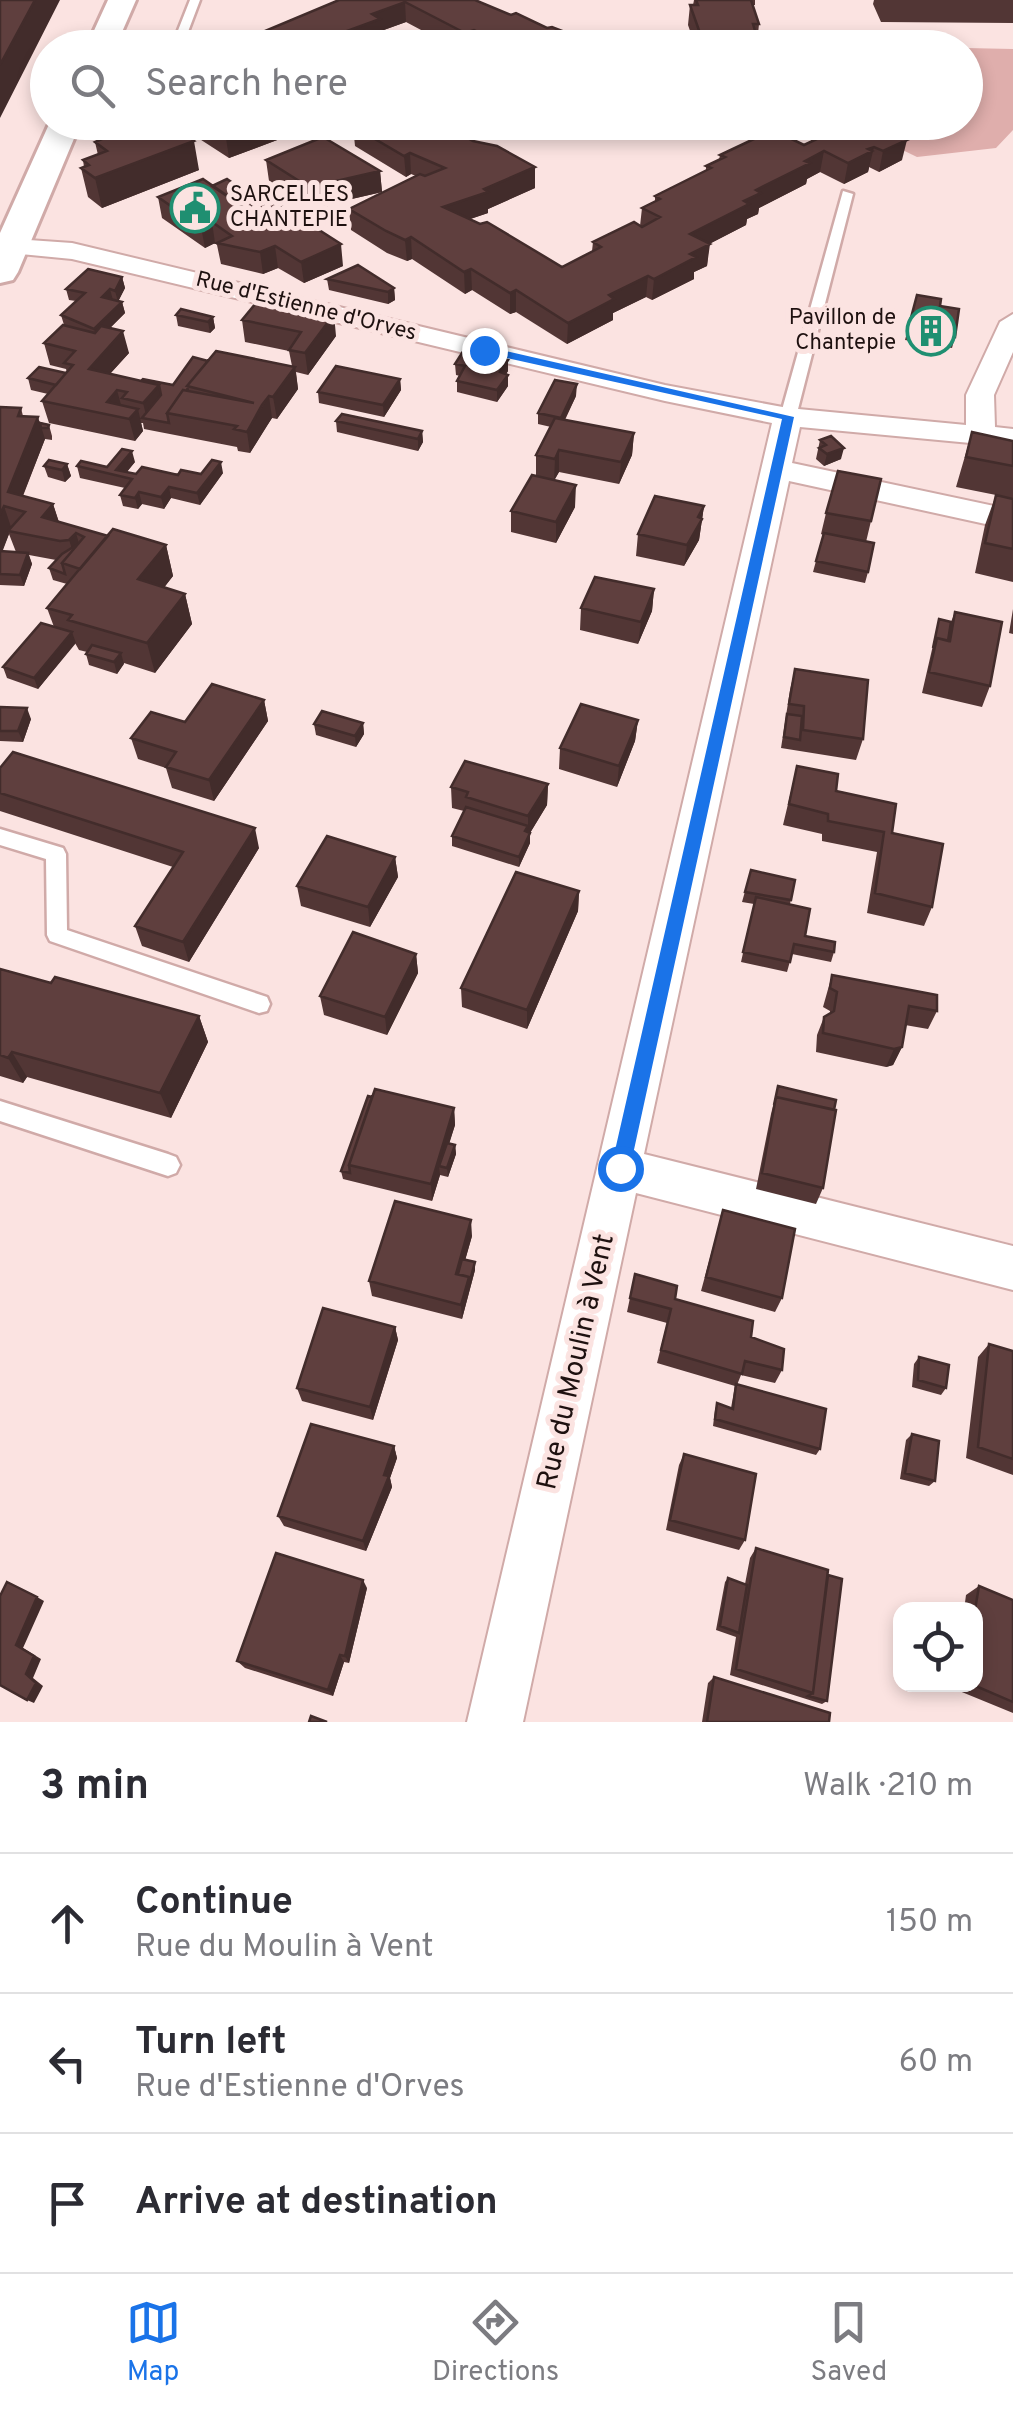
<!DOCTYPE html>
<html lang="en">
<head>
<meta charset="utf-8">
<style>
  body { margin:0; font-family:Overpass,sans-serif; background:#f2f2f3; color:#2b2b33 }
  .controls { position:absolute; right:30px; bottom:30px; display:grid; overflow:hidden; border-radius:20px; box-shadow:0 5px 15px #0003 }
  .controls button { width:90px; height:90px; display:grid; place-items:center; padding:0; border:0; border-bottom:2px solid #e1e1e2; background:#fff; color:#2b2b33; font:50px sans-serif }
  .stop { position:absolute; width:30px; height:30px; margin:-22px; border:8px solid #1a73e8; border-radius:50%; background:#fff }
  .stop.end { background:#1a73e8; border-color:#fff; box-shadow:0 2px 10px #0008 }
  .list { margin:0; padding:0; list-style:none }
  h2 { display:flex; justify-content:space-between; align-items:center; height:130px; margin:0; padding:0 40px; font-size:42px }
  h2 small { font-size:32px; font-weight:400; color:#7c7c81 }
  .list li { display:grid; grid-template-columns:65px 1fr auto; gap:30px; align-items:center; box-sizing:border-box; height:140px; padding:0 40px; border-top:2px solid #e1e1e2 }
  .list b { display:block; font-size:38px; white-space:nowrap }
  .list p { margin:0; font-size:32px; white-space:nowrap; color:#7c7c81 }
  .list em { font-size:32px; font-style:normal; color:#7c7c81 }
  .icon { flex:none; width:55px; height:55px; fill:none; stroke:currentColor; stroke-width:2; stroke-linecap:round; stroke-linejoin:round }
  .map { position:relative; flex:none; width:1013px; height:1722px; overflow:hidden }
  .search { position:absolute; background:#fff; box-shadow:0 5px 15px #0003; left:30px; right:30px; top:30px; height:110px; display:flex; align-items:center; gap:25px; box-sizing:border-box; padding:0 35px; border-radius:55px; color:#7c7c81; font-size:38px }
  .sheet { height:550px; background:#fff }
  nav { display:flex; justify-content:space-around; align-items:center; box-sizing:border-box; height:140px; border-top:2px solid #e1e1e2; background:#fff; font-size:28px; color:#7c7c81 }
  nav a { display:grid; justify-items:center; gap:5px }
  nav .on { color:#1a73e8 }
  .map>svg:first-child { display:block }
  .green { fill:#dfaeac }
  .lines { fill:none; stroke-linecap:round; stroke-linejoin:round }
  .lane-casing { stroke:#d0aaa8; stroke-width:5 }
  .street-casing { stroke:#d0aaa8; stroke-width:4 }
  .secondary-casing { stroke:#d0aaa8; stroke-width:6 }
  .lane { fill:#fff; fill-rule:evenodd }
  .street { fill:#fff; fill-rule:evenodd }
  .secondary { fill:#fff; fill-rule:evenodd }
  .wall { fill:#523635; fill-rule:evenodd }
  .shaded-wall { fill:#422c2b }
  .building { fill:#5f3f3e; stroke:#422c2b; stroke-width:2.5 }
  .route { fill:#1a73e8 }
  .labels { text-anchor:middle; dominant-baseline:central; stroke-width:10; stroke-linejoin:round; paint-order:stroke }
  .far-poi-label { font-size:22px; fill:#1e1110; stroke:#fbe3e1; text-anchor:start }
  .far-street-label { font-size:22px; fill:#1e1110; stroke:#fbe3e1 }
  .street-label { font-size:28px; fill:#1e1110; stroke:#fbe3e1 }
</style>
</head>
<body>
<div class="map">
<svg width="1013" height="1722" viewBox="0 0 1013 1722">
  <rect width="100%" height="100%" fill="#fbe3e1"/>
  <path class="green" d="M966 48 1013 49V130L996 148 917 157 884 141 818 123 966 122Z"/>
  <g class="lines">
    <g class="lane-casing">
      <path id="lane" d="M190 0H200L186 37 153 48H135L177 33Z
        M843 191 853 194 796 417 788 422 780 417Z
        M0 829 63 848 66 854 67 930 267 997 270 1004 267 1011 259 1013 50 941 47 935 46 859 0 845Z
        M0 1101 168 1154 176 1157 180 1165 176 1173 168 1176 0 1121Z"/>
    </g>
    <g class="street-casing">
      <path id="street" d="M0 238 72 243 665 385 788 408 966 425V395L1000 322 1013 314V352L994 395 995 427 1013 429V447L800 427 792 463 1013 510V530L789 481 644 1154 1013 1246V1290L636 1193 523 1722H467L772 423 665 401 72 259 0 252Z"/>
    </g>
    <g class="secondary-casing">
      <path id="secondary" d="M108 0H136L115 48H86Z
        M50 122H81L18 272 13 280 0 283V233Z"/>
    </g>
    <use href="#lane" class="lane"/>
    <use href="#street" class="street"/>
    <use href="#secondary" class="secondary"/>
  </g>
  <path class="wall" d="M339 0H475L511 15 601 48H455L406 22 381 31V39Z
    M694 0H755V5H752L759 24 757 44H755L754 48H696L688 25 690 5H693Z
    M874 0H1013V23L881 22 873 4Z
    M103 122H166L199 170 102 208 88 197 81 168 84 167 83 160 98 155 95 142 97 141 96 135 105 132Z
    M192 122H301L292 126 293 134 229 158 195 136Z
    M838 122 902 160 879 172 869 167 868 172 844 184 820 172 807 179 806 184 759 208 758 214 747 219 746 225 709 244 707 266 694 272V279L652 300 646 297 613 313V320L567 344 516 312 510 314 472 290 465 294 412 259 407 261 387 253 351 230 349 209 416 176 411 174 406 177 355 146 353 126 473 141 535 167V188L488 209V213L470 219 562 267 592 251 593 242 640 226 642 208 655 201V196L706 171V166L719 160 720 155 804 145 811 141 812 135Z
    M266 160 380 171 382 192 330 204 325 218 269 181Z
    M212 186 343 266 304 283 278 268 263 274 221 264 217 245 215 243 205 248 162 218 158 197Z
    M122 277 125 288 118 301 122 302 125 313 110 328 129 353 110 374 141 381 173 385 208 361 292 366 289 351 245 342 242 320 336 336 308 375 296 372 298 389 277 419 272 418 266 427 250 453 238 451 237 447 144 429 143 423H141L143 431 135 441 49 423 42 401 48 394 31 390 28 378 67 373 66 369 50 365 44 343 64 325 61 315 76 301 69 300 66 289Z
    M327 279 394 288 395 300 388 304 329 290Z
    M917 295 940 306 955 337 952 348 905 340Z
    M176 315 213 317 215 328 210 333 178 326Z
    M455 364 508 371 506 374 508 386 497 402 457 392V381L460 376 456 375Z
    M400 379 401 390 384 417 319 403 318 392Z
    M576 396 565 420 634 433 632 455 619 484 559 472 554 480 575 507 556 543 511 532V511L536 476V455L551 427 538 424V413Z
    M0 407 21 408 23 416 49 425 52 436V440L45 439 23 496 53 504 59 522 108 536 166 545 173 576 164 587 185 594 192 624 155 673 124 663 117 674 89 665 86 654 87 652 79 650 75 643 38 689 7 678 3 667 54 627 47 608 67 584 53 580 49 568 56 560 29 555 32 564 24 586 0 585ZM9 534 16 552 2 551Z
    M336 421 422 431 423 442 418 451 337 432Z
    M972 432 1013 441V582L975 573 985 525 996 495 956 487Z
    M820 440 841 459 824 466 816 459Z
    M135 462 126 472 136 474 223 473 200 505 171 498 164 509 142 504 138 509 123 506 120 495 125 488 80 478 77 466 107 467Z
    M67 464 71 476 65 482 48 477 44 466Z
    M881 479 866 542 868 572 865 583 813 572 823 535 821 534 826 513Z
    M704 506 699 540 684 566 636 556 638 534Z
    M654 589 652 611 638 644 580 630 581 608Z
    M1013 609V634L1009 633Z
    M955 612 990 686 982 707 922 693 939 619 951 622Z
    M795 669 863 739 856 760 781 748 790 690Z
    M264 700 268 721 214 801 172 788 166 768 138 759 131 738Z
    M0 707 31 719 23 742 0 741Z
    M638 720 635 741 617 787 559 769 560 748Z
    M363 723 364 734 356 747 316 735 314 724Z
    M797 766 836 791 892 833 932 907 924 926 867 913 877 852 822 841V834L783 825Z
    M0 768 259 848 189 962 142 946 135 926 173 867 0 811Z
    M548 784 547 805 530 833V843L519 867 452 846V836L464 811 452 808 451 787Z
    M395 857 398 877 370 927 301 906 297 886Z
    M751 870 795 880 790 904 805 936 834 952 831 962 792 954 787 972 741 962 754 904 742 902Z
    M579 891 578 911 527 1029 462 1007 461 988Z
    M416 954 418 973 387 1035 324 1015 320 996Z
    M0 969 51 983 199 1016 208 1042 171 1118 27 1077 23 1083 0 1076Z
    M832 975 937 1011 928 1029 905 1025 902 1047 893 1065 886 1067 816 1052 817 1035 824 1017 830 1014V1011L823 1007Z
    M778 1086 823 1188 816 1204 756 1189 771 1114Z
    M368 1096 454 1108 455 1125 449 1143 455 1145 456 1154 448 1177 440 1175 432 1201 343 1179 341 1171Z
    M723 1210 782 1298 775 1312 701 1291Z
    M472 1236 465 1260 475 1270 462 1319 372 1296 369 1281Z
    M635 1274 675 1299 751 1337 782 1370 775 1383 741 1375 737 1385 820 1449 816 1455 713 1426 715 1410 717 1403 731 1408 735 1386 657 1363 667 1323 627 1312Z
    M395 1327 398 1340 373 1420 302 1401 297 1388Z
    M989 1344 1013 1351V1475L966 1458 978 1357Z
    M919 1357 946 1388 941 1395 912 1387 914 1364Z
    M912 1434 935 1481 929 1486 900 1479 906 1440Z
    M394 1446 397 1458 390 1478 392 1487 366 1551 284 1526 278 1516Z
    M684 1454 745 1540 739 1550 666 1530 679 1465Z
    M756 1548 827 1701 822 1704 730 1675 736 1637 716 1630 725 1582 728 1578 745 1584 750 1558Z
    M979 1586 1013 1600V1713L952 1688 953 1684H976V1610H964L966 1595Z
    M367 1588 349 1663 344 1662 333 1696 245 1668 237 1661Z
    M714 1677 829 1722H702L708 1683Z"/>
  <path class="shaded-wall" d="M35 0H60L0 118V65Z
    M405 2 406 22 381 31V39L357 48H306V46L372 14Z
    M474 30V48H465V33Z
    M265 122H301L292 126 293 134 229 158 226 138Z
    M907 140 902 160 879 172 883 151Z
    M194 141 199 170 102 208 95 178Z
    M874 147 868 172 844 184 848 163Z
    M824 151 820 172 807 179 806 184 759 208 758 214 747 219 746 225 688 255 690 234 744 201 756 190Z
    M410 153 411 174 406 177 404 156Z
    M535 167V188L488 209V213L444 228 443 207Z
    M380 171 382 192 330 204 325 218 323 196 327 183Z
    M212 222 215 243 205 248 201 227Z
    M411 237 412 259 407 261 405 240Z
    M341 244 343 266 304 283 301 262Z
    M710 244 707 266 694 272V279L652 300 654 279 690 254Z
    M275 246 278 268 263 274 260 252Z
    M471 269 472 290 465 294 464 272Z
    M648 276 646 297 613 313V320L567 344 568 323 609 295Z
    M122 277 125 288 118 302 115 291Z
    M394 288 395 300 388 304V292Z
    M110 289 113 300 102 297Z
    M516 290V312L510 314V293Z
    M122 302 125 313 97 341 94 329Z
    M334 314 336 336 308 375 305 353Z
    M213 317 215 328 210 333 208 322Z
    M123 331 129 353 95 390 89 369Z
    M508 360V371L500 384V372Z
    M295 367 298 389 277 419 273 397Z
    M508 375V386L497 402V390Z
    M400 379 401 390 384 417 383 405Z
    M577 384 576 396 560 429 561 418Z
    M159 385 164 407 147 419 143 403Z
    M117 390 123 412 107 402Z
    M269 396 272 418 250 453 247 432Z
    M138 409 143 431 135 441 129 419Z
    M38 417 45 439 17 510 8 492Z
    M422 431 423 442 418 451V439Z
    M634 433 632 455 619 484 621 462Z
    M844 448 841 459 824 466 827 454Z
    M559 450V472L554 481 555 459Z
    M132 451 135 462 123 477 116 470Z
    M221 462 223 473 200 505 197 493Z
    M67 464 71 476 65 482 62 470Z
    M576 485 575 507 556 543V522Z
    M169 487 171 498 164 509 161 497Z
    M139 492 142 504 138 509 135 498Z
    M53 504 60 526 42 517Z
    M4 506 11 527 8 531 9 534 0 558V515Z
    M704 506 699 540 684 566 687 545Z
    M76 533 82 554 76 561 69 540Z
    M166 545 173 576 147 610 138 579Z
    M28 553 32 564 24 586 20 575Z
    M654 589 652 611 638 644 641 622Z
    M185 594 192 624 155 673 147 643Z
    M72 632 76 643 38 689 34 678Z
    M121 653 124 664 117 674 114 662Z
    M264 700 268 721 214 801 209 780Z
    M27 708 31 719 23 742 18 731Z
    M638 720 635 741 617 787 619 766Z
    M363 723 364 734 356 747 355 736Z
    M548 784 547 805 530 833V843L519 867V857L525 831 528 826V816Z
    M255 828 259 848 189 962 183 942Z
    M395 857 398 877 370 927 368 907Z
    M579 891 578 911 527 1029V1010Z
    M416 954 418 973 387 1035 385 1017Z
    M199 1016 208 1042 171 1118 160 1093Z
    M902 1047 893 1065 886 1067 894 1049Z
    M12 1052 27 1077 23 1083 8 1058Z
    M454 1108 455 1125 442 1167 439 1166 440 1175 432 1201 431 1184Z
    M455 1145 456 1154 448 1177 447 1168Z
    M471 1220 472 1236 459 1282 456 1274Z
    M475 1262V1270L462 1319 461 1305Z
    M395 1327 398 1340 373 1420 370 1407Z
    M394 1446 397 1458 390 1478 392 1487 366 1551 363 1541Z
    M363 1580 367 1588 349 1663 345 1656Z
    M37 1597 44 1601 23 1648 41 1659 33 1678 43 1686 34 1703 27 1700 26 1674 16 1645Z
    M340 1655 344 1662 333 1696 328 1690Z"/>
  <path class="building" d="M0 0H35L0 65Z
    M339 0H475L511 15 516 13 547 28 552 27 588 41 601 48H510L474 30 465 33 405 2 372 14 380 19 306 46 310 48 227 47Z
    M696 0H751L759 24H753L756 34 701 36 690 5H698Z
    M114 122H166L194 141 95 178 81 168 89 165 83 160 107 151 95 142 102 139 96 135 120 126Z
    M202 122H265L226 138Z
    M361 122H441L473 141 497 146 535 167 484 189 488 192 443 207 480 224 487 222 562 267 601 247 593 242 634 222 642 227 660 217 642 208 660 199 655 196 711 168 706 166 725 157 720 155 773 130 804 145 819 138 812 135 838 122 868 138 885 130 907 140 883 151 874 147 868 149 872 151 848 163 824 151 805 161 810 163 756 190 761 193 744 201 749 204 690 234 710 244 690 254 696 257 654 279 648 276 609 295 614 299 568 323 516 290 510 293 471 269 464 272 411 237 405 240 386 231 349 209 420 174 425 176 445 168 410 153 404 156 353 126Z
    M323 137 380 171 327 183 323 196 266 160Z
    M203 179 245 208 269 198 341 244 301 262 275 246 260 252 217 243 232 236 212 222 201 227 158 197Z
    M227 179 261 202 245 208 212 186Z
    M358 265 394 288 388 292 327 279Z
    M88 269 122 277 115 291 110 289 102 297 122 302 94 329 61 315 85 293 66 289Z
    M917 295 941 299 940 306 959 309 955 337 908 329Z
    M261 297 334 314 305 353 289 350 301 332 242 320Z
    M181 309 213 317 208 322 176 315Z
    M63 325 95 333 101 326 123 331 89 369 159 385 143 403 122 398 127 392 117 390 107 402 138 409 129 419 42 401 73 365 64 363 75 351 44 343Z
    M464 350 508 360 500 372 508 375 497 390 457 381 465 366 455 364Z
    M216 351 295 367 273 397 269 396 262 405 247 432 234 429 237 426 167 413 183 390 254 403 187 386Z
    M193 357 208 361 187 386 188 391 183 390 167 413 169 423 142 418 161 395 159 385 141 381 143 379 173 385Z
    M336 366 400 379 383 405 318 392Z
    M39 367 66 373 56 385 28 378Z
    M555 380 577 384 561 418 538 413Z
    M0 407 21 408 18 416 38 417 8 492 53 504 42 517 108 536 80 569 62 563 84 537 76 533 69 540 60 541 8 531 25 512 4 506 0 515Z
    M342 414 422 431 418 439 336 421Z
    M555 418 634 433 621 462 559 450 555 459 536 455Z
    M40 423 49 425 48 428H41Z
    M972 432 1013 441V466L966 457Z
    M831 436 844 448 827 454 819 448 826 445 820 440Z
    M122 449 132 451 116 470 136 474 142 467 178 475 181 470 201 474 212 460 221 462 197 493 169 487 161 497 139 492 135 498 120 495 132 479 77 466 81 461 107 467Z
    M49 460 67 464 62 470 44 466Z
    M838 471 881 479 871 521 826 513Z
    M532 475 576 485 556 522 511 511Z
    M996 495 1013 499V549L985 543Z
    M655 496 704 506 698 517 702 519 687 545 638 534Z
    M113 529 166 545 138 579 185 594 147 643 68 620 72 615 47 608Z
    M824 533 874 543 868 572 816 561Z
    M78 544 62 563 65 574 49 568 62 554Z
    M0 551 28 553 20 575 0 574Z
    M595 577 654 589 641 622 581 608Z
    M955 612 1002 622 990 686 929 672 937 638 950 641Z
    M939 619 951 622 948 641 937 638 933 648Z
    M41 623 72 632 34 678 3 667Z
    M92 645 121 653 114 662 86 654Z
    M795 669 868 680 863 739 803 730 804 706 789 704Z
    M212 684 264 700 209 780 166 767 176 752 131 738 151 712 185 722Z
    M581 704 638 720 619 766 560 748Z
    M0 707 27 708 18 731H0Z
    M322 711 363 723 355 736 314 724Z
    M787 714 802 716 800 740 784 737Z
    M13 752 255 828 183 942 135 926 183 852 0 793V768Z
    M465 761 548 784 528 816 466 797 468 792 451 787Z
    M797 766 838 774 836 791 896 804 892 833 943 844 932 907 875 893 884 832 828 821V814L789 804Z
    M466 807 528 826 525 831 530 833 519 857 452 836Z
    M327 836 395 857 368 907 297 886Z
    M751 870 795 880 791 900 745 892Z
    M516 872 579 891 527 1010 461 988Z
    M756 897 810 909 805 936 835 942 834 952 794 944 790 962 743 952Z
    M353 932 416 954 385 1017 320 996Z
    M0 969 51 983 55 977 199 1016 160 1093 12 1052 8 1058 0 1055Z
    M832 975 937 995V1011L909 1006 902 1047 894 1049 823 1033 824 1017 834 1011 837 992 830 988Z
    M778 1086 836 1100 834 1110 776 1097 774 1105Z
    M375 1089 454 1108 431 1184 349 1165Z
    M368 1096 372 1097 349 1165 350 1173 341 1171Z
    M776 1097 836 1110 823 1188 762 1173Z
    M447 1143 455 1145 447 1168 439 1166Z
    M395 1201 471 1220 456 1274 469 1277 461 1305 369 1281Z
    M723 1210 795 1229 782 1298 706 1277Z
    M462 1259 475 1262 469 1284V1277L458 1274Z
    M635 1274 677 1286 675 1299 753 1321 751 1337 784 1349 782 1370 745 1361 742 1374 661 1350 671 1309 630 1298Z
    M323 1308 395 1327 370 1407 297 1388Z
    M989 1344 1013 1351V1459L978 1447Z
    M919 1357 949 1365 946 1388 918 1380Z
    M736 1384 826 1409 820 1449 715 1419 717 1403 733 1409Z
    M311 1424 394 1446 384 1475 389 1476 363 1541 278 1516Z
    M912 1434 939 1441 935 1481 905 1473Z
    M684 1454 756 1474 745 1540 670 1520Z
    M756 1548 828 1570 813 1693 736 1669Z
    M276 1553 363 1580 345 1656 340 1655 328 1690 237 1661Z
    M828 1575 842 1579 827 1701 808 1696 813 1693Z
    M728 1578 747 1585 739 1633 720 1626Z
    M7 1582 37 1597 16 1645 34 1656 26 1674 36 1683 27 1700 0 1685V1596Z
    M979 1586 1013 1600V1702L971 1684H976L975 1610Z
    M714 1677 830 1713 829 1722H707Z
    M311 1716 327 1722H309Z"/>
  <path class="route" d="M484 346 794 417 630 1168 620 1177 611 1168 782 419 480 352Z"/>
  <defs>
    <g id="civic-ring" transform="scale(2.5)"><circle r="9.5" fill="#fbe3e1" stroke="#1f8f71" stroke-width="1.5"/><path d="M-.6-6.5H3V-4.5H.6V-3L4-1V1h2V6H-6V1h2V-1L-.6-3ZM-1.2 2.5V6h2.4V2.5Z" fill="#1f8f71"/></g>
    <g id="building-ring" transform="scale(2.5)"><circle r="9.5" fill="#fbe3e1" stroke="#1f8f71" stroke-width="1.5"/><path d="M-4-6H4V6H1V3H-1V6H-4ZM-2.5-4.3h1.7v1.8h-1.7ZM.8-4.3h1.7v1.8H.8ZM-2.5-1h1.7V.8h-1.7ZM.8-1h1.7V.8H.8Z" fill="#1f8f71"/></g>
  </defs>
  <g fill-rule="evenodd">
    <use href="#civic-ring" x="195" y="208"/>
    <use href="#building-ring" x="931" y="331"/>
  </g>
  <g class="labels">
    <g class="far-poi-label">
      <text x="230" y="195">SARCELLES<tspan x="230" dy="25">CHANTEPIE</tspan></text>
      <text x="896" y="318" text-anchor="end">Pavillon de<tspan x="896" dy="25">Chantepie</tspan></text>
    </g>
    <g class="far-street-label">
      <text transform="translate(306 307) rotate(14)">Rue d'Estienne d'Orves</text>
    </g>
    <g class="street-label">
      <text transform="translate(577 1362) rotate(-77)">Rue du Moulin à Vent</text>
    </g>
  </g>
</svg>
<div class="controls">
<button><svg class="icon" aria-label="locate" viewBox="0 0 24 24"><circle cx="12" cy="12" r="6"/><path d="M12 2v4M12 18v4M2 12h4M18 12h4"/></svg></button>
</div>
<div class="stop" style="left:620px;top:1168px"></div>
<div class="stop end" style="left:484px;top:350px"></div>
<div class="search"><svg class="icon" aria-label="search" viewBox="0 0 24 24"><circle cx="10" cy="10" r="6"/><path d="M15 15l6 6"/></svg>Search here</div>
</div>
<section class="sheet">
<h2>3 min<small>Walk · 210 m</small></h2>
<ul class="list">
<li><svg class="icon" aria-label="ahead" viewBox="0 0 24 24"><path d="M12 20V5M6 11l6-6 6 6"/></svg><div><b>Continue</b><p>Rue du Moulin à Vent</p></div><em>150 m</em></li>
<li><svg class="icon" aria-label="left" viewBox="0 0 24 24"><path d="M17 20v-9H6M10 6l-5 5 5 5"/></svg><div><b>Turn left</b><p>Rue d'Estienne d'Orves</p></div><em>60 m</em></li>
<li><svg class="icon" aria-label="arrive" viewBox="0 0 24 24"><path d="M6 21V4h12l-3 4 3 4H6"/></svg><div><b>Arrive at destination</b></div></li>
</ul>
</section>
<nav>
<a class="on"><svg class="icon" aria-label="map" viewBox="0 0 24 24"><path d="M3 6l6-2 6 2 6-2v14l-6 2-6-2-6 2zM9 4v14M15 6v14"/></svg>Map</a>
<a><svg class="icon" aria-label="directions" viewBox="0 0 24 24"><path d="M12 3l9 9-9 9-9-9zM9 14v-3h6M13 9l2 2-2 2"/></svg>Directions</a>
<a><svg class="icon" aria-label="saved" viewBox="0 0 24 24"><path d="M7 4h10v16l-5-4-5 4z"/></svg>Saved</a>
</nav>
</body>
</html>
